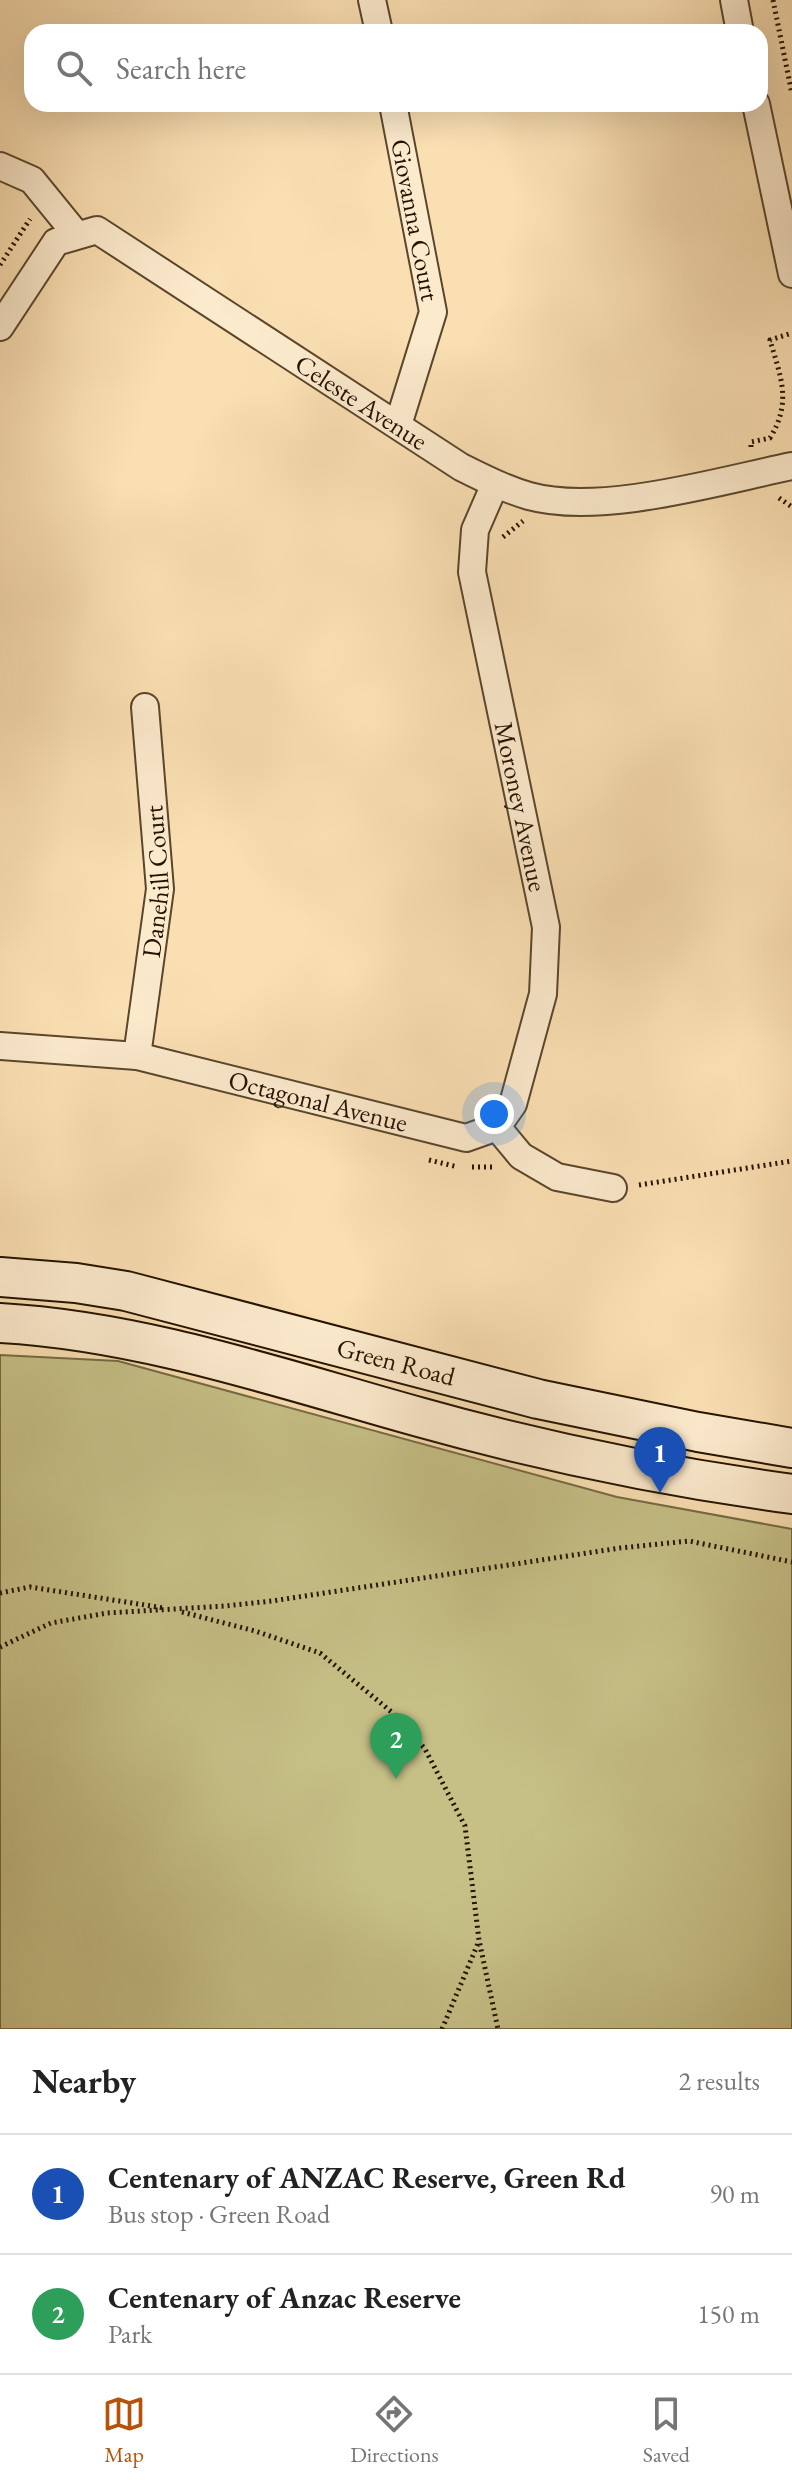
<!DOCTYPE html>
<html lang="en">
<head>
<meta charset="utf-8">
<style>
  body { margin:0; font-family:"EB Garamond",serif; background:#f2f2f2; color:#222 }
  .you { position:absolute; left:494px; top:1114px; width:28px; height:28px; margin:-20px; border:6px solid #fff; border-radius:50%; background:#1a73e8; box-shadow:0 0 0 12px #1a73e833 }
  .badge { display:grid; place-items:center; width:52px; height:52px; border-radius:50%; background:#b45309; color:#fff; font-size:26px; font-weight:700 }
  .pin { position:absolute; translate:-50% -66px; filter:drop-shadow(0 2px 4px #0008) }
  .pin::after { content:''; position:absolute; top:42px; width:28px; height:24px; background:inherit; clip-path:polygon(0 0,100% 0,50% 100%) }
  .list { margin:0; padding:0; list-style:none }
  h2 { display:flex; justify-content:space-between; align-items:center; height:104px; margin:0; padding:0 32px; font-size:34px }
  h2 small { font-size:26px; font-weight:400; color:#767676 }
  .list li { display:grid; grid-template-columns:52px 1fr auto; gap:24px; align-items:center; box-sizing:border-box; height:120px; padding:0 32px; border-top:2px solid #e0e0e0 }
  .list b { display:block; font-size:30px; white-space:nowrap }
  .list p { margin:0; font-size:26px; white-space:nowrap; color:#767676 }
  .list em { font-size:26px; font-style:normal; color:#767676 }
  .icon { flex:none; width:44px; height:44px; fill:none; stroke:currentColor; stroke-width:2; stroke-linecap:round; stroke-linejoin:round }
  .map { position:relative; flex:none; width:792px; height:2029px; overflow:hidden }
  .search { position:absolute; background:#fff; box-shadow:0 8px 32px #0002; left:24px; right:24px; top:24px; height:88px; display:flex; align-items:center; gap:20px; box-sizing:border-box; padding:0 28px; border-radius:24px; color:#767676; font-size:30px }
  .sheet { height:344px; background:#fff }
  nav { display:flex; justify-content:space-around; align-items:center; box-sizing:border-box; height:112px; border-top:2px solid #e0e0e0; background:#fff; font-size:22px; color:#767676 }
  nav a { display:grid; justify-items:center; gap:4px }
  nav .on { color:#b45309 }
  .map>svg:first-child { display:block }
  .green { fill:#c6c087; stroke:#756a44; stroke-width:2 }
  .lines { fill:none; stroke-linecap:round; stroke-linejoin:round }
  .minor-casing { stroke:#5a462c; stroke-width:30 }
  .secondary-casing { stroke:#241300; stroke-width:42 }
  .path { stroke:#241300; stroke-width:5; stroke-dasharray:2 4; stroke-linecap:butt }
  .minor { stroke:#fceacd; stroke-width:26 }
  .secondary { stroke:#fceacd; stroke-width:38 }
  .labels { text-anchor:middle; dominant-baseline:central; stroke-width:6; stroke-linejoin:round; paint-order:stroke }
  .street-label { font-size:26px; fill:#241300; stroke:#fceacd }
</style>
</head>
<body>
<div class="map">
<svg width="792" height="2029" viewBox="0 0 792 2029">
  <rect width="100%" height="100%" fill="#fadfb2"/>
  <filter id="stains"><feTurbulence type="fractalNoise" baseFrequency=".0025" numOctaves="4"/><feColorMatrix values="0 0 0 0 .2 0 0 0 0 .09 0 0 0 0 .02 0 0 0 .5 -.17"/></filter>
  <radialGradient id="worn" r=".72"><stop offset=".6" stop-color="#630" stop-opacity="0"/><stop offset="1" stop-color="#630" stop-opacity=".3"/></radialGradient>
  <path class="green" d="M0 1355 118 1361 617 1497 792 1529V2029H0Z"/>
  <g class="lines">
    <g class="minor-casing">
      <g id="minor">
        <path d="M372 0 379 32"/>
        <path d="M734 0 740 32"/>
        <path id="s1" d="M393 104 433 312 398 425"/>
        <path d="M756 104 792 274"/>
        <path d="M0 166 32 180 76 234"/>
        <path id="s2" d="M0 327 56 242 97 230 461 467C483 478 505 489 529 496 601 516 719 481 792 466"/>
        <path id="s3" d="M495 484 475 530 472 572 546 927 543 994 513 1104 497 1127"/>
        <path id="s4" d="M0 1046 137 1056 466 1138 497 1127"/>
        <path id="s5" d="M137 1056 160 889 145 707"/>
        <path d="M497 1127 521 1156 557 1177 613 1188"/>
      </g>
    </g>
    <g class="secondary-casing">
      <g id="secondary">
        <path id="s6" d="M0 1277 76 1283 126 1291 538 1399 698 1432 792 1448"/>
        <path d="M0 1323C143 1331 282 1379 419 1417 540 1451 667 1477 792 1494"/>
      </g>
    </g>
    <path class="path" d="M773 0 792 94
      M0 265 30 219
      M751 447V442L770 438C792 402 781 378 770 340L792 333
      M779 498 792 507
      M503 537 523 521
      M429 1160 458 1167
      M472 1167H494
      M639 1185 792 1161
      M0 1593 30 1587 164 1608
      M182 1612 255 1631 320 1653 394 1714 425 1749 465 1826 479 1940 498 2029
      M0 1647 51 1623 107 1613 225 1606 272 1601 620 1548 689 1541 792 1562
      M442 2029 479 1941"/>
    <use href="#minor" class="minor"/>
    <use href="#secondary" class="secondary"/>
  </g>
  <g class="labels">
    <g class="street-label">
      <text stroke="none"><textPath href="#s1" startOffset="118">Giovanna Court</textPath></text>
      <text stroke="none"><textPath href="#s2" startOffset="460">Celeste Avenue</textPath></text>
      <text stroke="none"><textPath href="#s3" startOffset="332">Moroney Avenue</textPath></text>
      <text stroke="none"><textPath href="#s5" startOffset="176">Danehill Court</textPath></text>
      <text stroke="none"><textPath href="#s4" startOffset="324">Octagonal Avenue</textPath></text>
      <text stroke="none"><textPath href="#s6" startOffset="406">Green Road</textPath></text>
    </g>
  </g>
  <rect width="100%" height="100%" filter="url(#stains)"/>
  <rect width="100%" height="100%" fill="url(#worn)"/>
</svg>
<div class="you"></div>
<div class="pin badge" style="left:660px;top:1493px;background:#1a4fb4">1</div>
<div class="pin badge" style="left:396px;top:1779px;background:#2e9e5b">2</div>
<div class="search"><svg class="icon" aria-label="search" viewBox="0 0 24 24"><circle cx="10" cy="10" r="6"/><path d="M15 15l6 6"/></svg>Search here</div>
</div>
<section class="sheet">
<h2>Nearby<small>2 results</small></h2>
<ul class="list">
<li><span class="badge" style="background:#1a4fb4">1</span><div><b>Centenary of ANZAC Reserve, Green Rd</b><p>Bus stop · Green Road</p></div><em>90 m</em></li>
<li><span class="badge" style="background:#2e9e5b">2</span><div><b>Centenary of Anzac Reserve</b><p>Park</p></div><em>150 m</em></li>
</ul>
</section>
<nav>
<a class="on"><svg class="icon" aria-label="map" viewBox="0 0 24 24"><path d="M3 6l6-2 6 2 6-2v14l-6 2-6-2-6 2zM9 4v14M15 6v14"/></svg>Map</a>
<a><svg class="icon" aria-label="directions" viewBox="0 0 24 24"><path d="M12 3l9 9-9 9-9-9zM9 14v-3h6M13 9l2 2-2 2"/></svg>Directions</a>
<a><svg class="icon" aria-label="saved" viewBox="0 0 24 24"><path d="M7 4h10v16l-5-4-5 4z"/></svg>Saved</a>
</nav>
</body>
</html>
